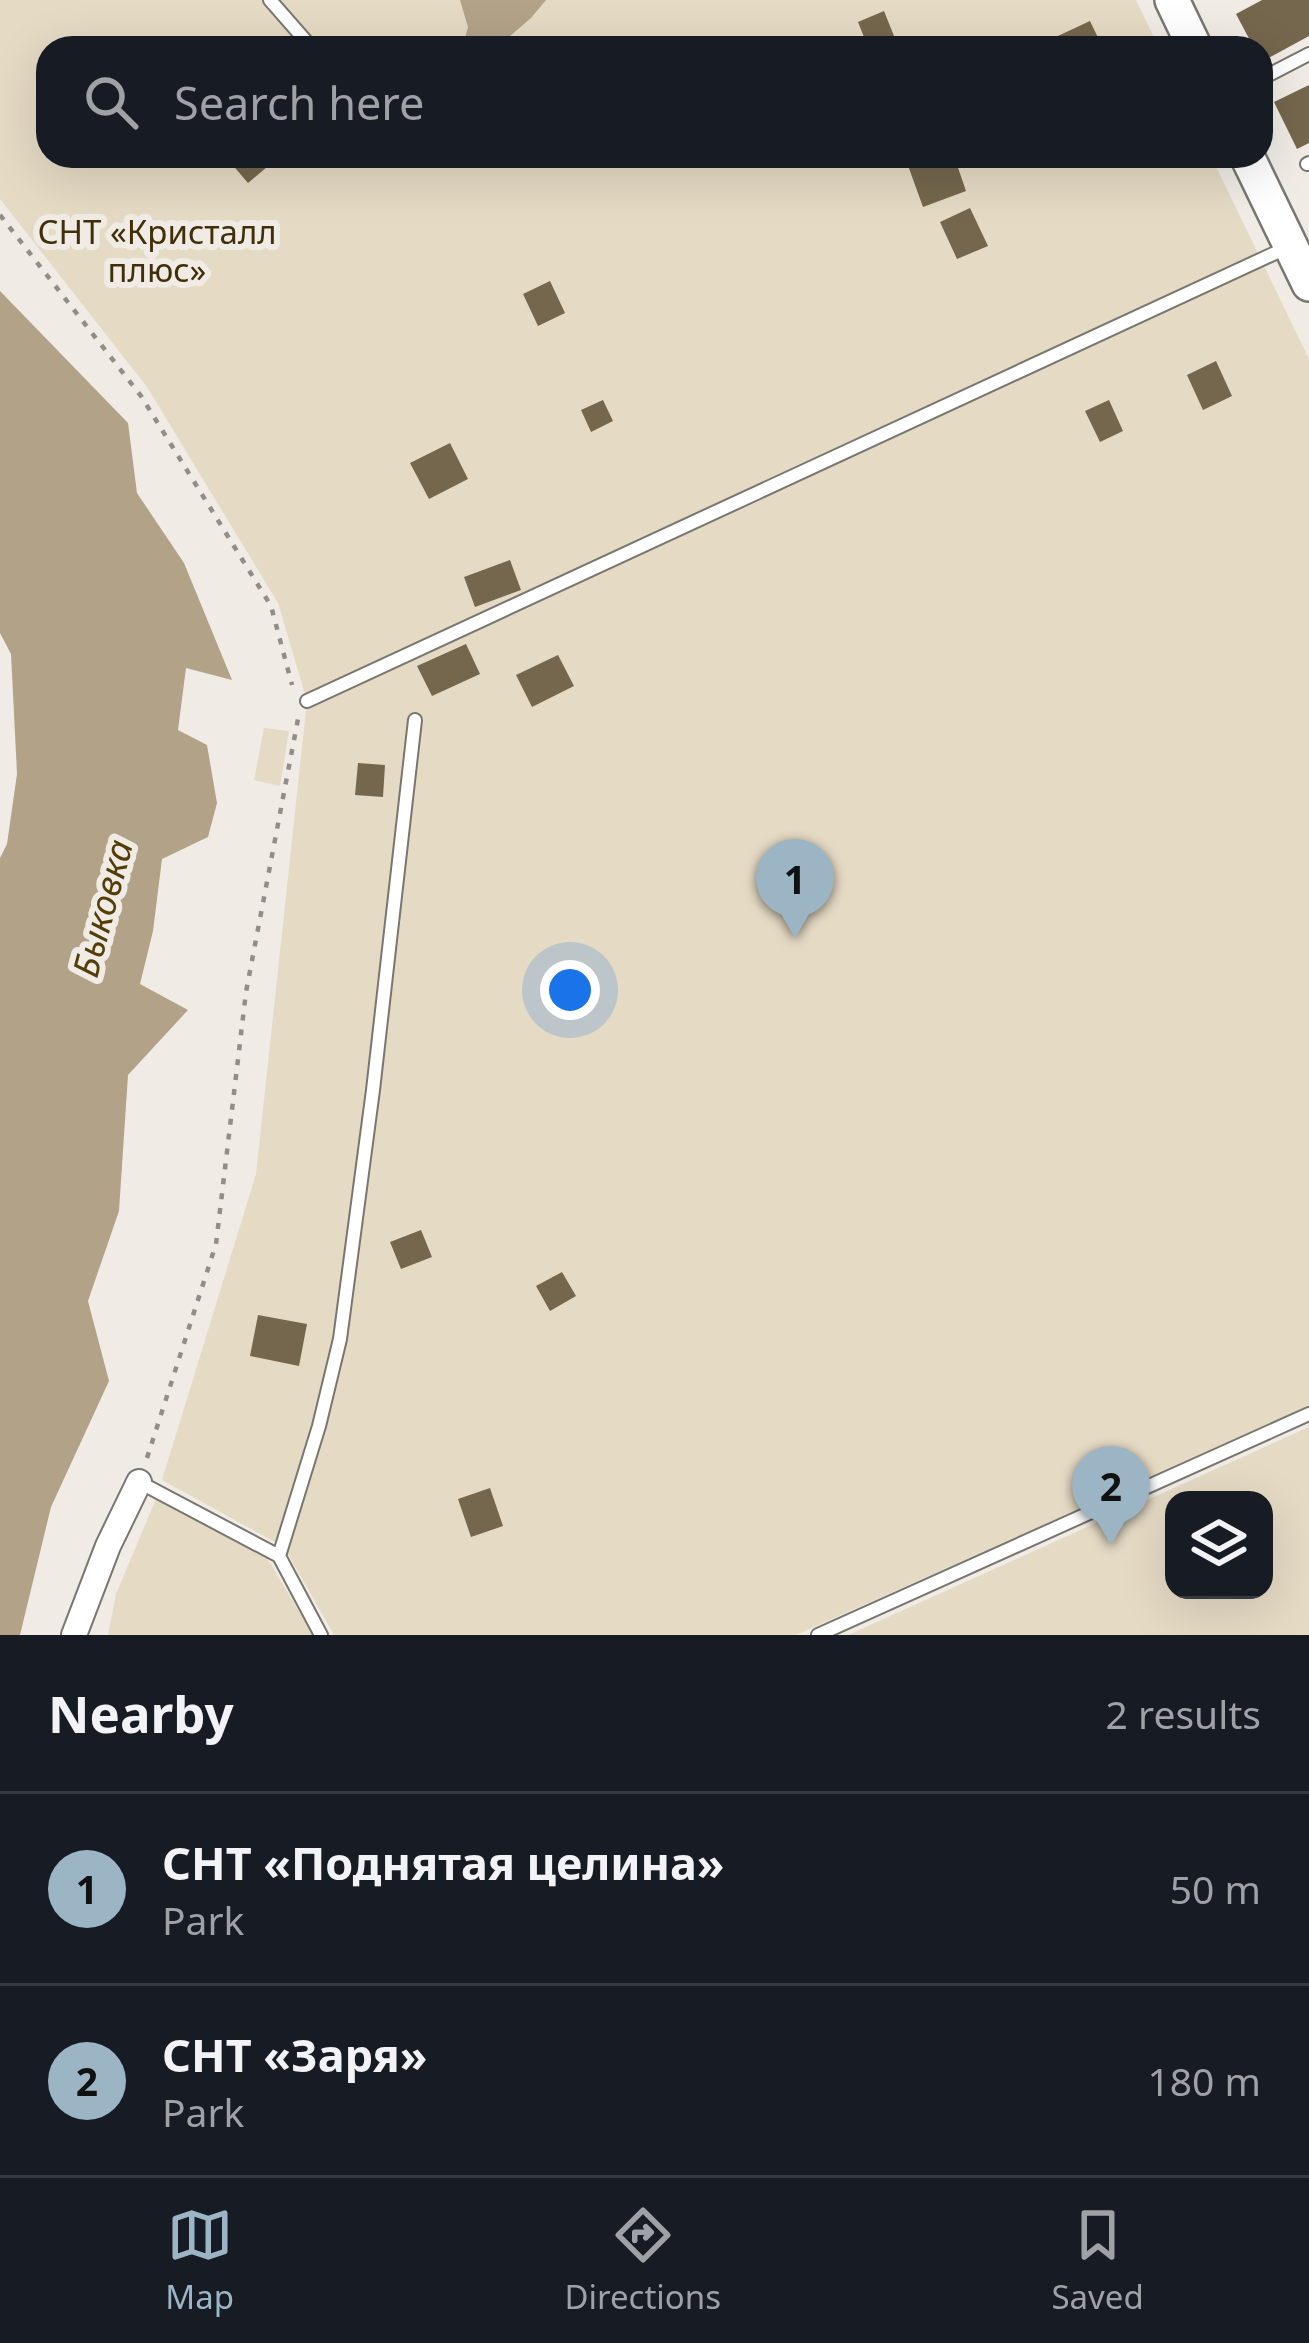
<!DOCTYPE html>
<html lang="en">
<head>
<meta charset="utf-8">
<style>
  body { margin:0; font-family:"Noto Sans",sans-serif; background:#20242c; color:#f1f3f6 }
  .controls { position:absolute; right:36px; bottom:36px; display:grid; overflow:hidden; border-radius:24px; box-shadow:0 12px 48px #0002 }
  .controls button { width:108px; height:108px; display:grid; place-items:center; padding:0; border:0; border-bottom:3px solid #363941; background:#171b24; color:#f1f3f6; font:60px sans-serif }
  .you { position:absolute; left:570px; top:990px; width:42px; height:42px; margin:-30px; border:9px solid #fff; border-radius:50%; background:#1a73e8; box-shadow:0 0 0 18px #1a73e833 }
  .badge { display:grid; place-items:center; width:78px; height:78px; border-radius:50%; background:#9cb5c4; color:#111; font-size:39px; font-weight:700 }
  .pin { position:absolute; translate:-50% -99px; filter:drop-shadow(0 3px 6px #0008) }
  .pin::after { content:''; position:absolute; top:63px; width:42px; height:36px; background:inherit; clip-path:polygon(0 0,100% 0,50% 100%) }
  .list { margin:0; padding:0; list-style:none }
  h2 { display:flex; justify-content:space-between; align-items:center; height:156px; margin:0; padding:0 48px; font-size:51px }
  h2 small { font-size:39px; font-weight:400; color:#9ea1a6 }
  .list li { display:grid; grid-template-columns:78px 1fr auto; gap:36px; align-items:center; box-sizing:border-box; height:192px; padding:0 48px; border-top:3px solid #363941 }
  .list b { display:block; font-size:45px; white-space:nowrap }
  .list p { margin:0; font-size:39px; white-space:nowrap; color:#9ea1a6 }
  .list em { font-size:39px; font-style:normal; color:#9ea1a6 }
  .icon { flex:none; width:66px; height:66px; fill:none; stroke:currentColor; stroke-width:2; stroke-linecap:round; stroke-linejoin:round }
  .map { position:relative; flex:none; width:1309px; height:1635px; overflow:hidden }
  .search { position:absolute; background:#171b24; box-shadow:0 12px 48px #0002; left:36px; right:36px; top:36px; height:132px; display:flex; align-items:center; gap:30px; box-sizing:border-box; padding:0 42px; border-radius:36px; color:#9ea1a6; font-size:45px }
  .sheet { height:540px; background:#171b24 }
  nav { display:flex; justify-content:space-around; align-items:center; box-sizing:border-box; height:168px; border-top:3px solid #363941; background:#171b24; font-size:33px; color:#9ea1a6 }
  nav a { display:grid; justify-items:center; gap:6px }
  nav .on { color:#9cb5c4 }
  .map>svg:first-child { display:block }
  .green { fill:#e5dac4; fill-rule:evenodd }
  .water { fill:#b2a388 }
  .building { fill:#74674d }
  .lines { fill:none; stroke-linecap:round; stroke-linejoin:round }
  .lane-casing { stroke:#79766f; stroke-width:16 }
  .street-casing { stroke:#79766f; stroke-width:28 }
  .secondary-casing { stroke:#79766f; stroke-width:38 }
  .path { stroke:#918e89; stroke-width:4.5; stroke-dasharray:6 9; stroke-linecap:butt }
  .lane { stroke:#fff; stroke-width:12 }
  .street { stroke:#fff; stroke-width:24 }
  .secondary { stroke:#fff; stroke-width:33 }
  .labels { text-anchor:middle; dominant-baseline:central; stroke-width:12; stroke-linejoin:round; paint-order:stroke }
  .park-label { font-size:33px; fill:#402f09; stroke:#f0ece5 }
  .water-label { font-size:36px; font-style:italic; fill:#533d08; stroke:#f0ece5 }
</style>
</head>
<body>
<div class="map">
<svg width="1309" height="1635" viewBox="0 0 1309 1635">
  <rect width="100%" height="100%" fill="#f0ece5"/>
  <path class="green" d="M0 0H1136L1159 48H48V156H1211L1309 359V1406L796 1635H334L284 1547 162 1480 256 1174 307 701 278 603 147 387 0 199Z
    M264 728 289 731 280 786 254 780Z
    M1309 1427V1635H848ZM1174 1500H1264V1590H1174Z
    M156 1499 266 1556 313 1635H108L116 1594Z"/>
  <path class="water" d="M460 0H546L531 18 496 48H462L468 27Z
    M0 291 128 423 137 493 184 563 232 680 186 668 178 730 207 745 217 803 208 837 162 859 153 931 140 984 188 1010 128 1075 119 1211 88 1301 109 1381 51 1507 20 1635H0V858L7 844 17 774 11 654 0 633Z"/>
  <path class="building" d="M1262 0H1309V36L1261 62V48H1254L1236 14Z
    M884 11 894 36 868 47 858 22Z
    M1090 21 1103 48H1032Z
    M1309 85V143L1297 149 1274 102Z
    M225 156H280L248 183Z
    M918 156H954L966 191 923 207 906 160Z
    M970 208 988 246 957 259 940 222Z
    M550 281 565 313 538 326 523 294Z
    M1216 361 1232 396 1203 410 1187 375Z
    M603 400 613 421 591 432 581 410Z
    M1109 400 1123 431 1100 442 1085 411Z
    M450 443 468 479 429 499 410 463Z
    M510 560 521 590 475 607 464 577Z
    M466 644 480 674 432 696 417 666Z
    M558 655 574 686 532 707 516 675Z
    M358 763 385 765 383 797 355 795Z
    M421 1230 432 1257 401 1269 390 1242Z
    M562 1272 576 1296 550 1311 536 1286Z
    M258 1315 307 1324 299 1366 250 1356Z
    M490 1488 503 1526 471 1537 458 1499Z"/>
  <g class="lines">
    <g class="lane-casing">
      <path id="lane" d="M270 0 312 48
        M1261 79 1309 54
        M1307 164 1309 163
        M307 701 1286 248
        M139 1482 279 1556
        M321 1635 279 1556 319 1426 340 1339 373 1090 415 720
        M818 1635 1309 1414"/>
    </g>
    <g class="street-casing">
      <path id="street" d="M74 1635 108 1546 139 1482"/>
    </g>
    <g class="secondary-casing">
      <path id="secondary" d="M1172 0 1195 48
        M1247 156 1309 284"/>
    </g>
    <path class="path" d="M0 215 141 396 271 606 292 685
      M147 1458 216 1244 246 992 298 719"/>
    <use href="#lane" class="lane"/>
    <use href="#street" class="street"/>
    <use href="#secondary" class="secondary"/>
  </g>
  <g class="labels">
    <g class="park-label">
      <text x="157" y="231">СНТ «Кристалл<tspan x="157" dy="38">плюс»</tspan></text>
    </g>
    <g class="water-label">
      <text transform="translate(102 908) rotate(-75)">Быковка</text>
    </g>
  </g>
</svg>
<div class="controls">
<button><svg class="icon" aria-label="layers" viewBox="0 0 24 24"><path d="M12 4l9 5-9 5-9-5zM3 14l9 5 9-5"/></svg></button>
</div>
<div class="you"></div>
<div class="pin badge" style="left:795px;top:938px">1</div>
<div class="pin badge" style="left:1111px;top:1545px">2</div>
<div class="search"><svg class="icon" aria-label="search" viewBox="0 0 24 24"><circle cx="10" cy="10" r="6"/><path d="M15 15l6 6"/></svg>Search here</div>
</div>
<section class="sheet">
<h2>Nearby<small>2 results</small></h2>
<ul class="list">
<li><span class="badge">1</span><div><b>СНТ «Поднятая целина»</b><p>Park</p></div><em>50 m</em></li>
<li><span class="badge">2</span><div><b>СНТ «Заря»</b><p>Park</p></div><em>180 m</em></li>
</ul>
</section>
<nav>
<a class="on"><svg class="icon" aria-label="map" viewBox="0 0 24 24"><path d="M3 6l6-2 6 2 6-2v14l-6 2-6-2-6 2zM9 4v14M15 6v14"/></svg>Map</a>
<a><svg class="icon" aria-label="directions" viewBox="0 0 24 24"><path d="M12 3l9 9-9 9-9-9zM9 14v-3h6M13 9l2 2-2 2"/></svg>Directions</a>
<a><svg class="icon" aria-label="saved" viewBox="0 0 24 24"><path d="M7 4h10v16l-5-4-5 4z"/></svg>Saved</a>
</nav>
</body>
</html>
